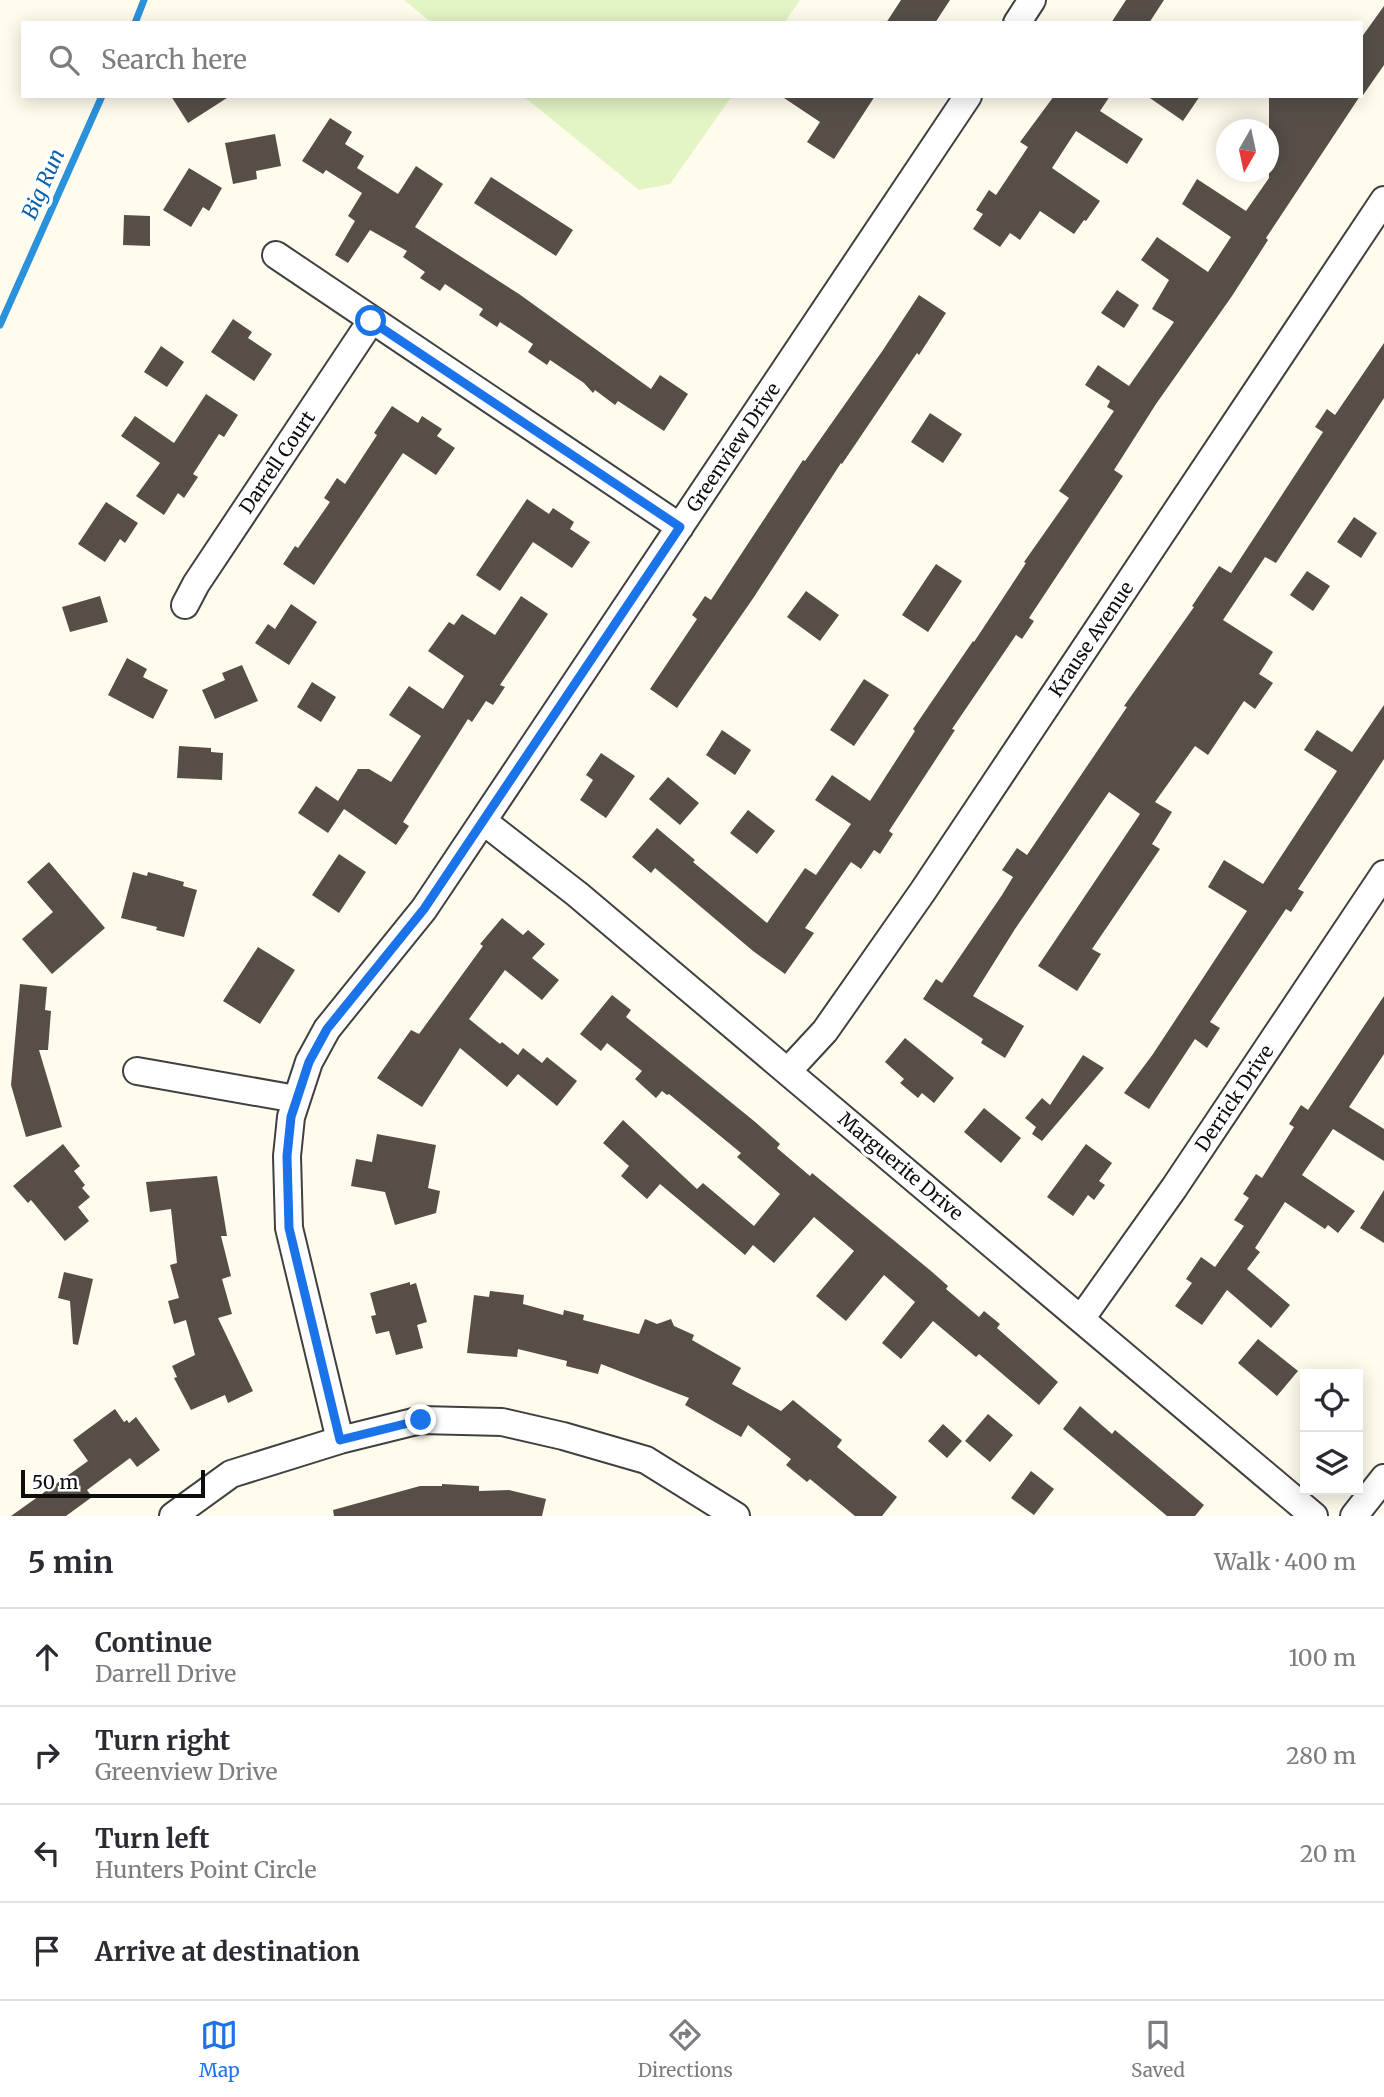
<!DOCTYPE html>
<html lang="en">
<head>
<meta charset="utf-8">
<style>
  body { margin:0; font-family:Merriweather,serif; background:#f2f2f3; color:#2b2b33 }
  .controls { position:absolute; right:21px; bottom:21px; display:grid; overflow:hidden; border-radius:0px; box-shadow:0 4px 18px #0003 }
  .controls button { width:63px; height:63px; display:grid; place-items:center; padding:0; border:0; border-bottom:2px solid #e1e1e2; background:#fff; color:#2b2b33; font:35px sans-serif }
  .compass { position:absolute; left:1216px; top:119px; width:63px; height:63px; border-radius:50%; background:#fff; box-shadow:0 4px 18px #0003; rotate:189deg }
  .scale { position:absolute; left:21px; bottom:18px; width:184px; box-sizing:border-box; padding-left:7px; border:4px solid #0d0d0d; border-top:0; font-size:19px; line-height:24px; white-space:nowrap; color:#0d0d0d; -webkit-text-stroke:5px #fff; paint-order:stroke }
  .stop { position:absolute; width:21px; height:21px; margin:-16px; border:5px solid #1a73e8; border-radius:50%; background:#fff }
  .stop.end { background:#1a73e8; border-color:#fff; box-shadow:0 2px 7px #0008 }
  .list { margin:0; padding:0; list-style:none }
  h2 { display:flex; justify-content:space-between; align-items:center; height:91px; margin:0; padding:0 28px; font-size:30px }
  h2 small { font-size:23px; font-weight:400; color:#7c7c81 }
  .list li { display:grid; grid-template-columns:46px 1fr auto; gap:21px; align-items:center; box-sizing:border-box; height:98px; padding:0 28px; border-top:2px solid #e1e1e2 }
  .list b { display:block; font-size:26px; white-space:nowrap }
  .list p { margin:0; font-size:23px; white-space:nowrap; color:#7c7c81 }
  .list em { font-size:23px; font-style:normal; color:#7c7c81 }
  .icon { flex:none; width:38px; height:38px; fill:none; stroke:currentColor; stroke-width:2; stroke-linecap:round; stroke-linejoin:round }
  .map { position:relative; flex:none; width:1384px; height:1516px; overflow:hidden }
  .search { position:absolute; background:#fff; box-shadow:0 4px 18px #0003; left:21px; right:21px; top:21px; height:77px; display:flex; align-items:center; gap:18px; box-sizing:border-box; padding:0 24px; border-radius:0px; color:#7c7c81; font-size:26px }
  .sheet { height:483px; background:#fff }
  nav { display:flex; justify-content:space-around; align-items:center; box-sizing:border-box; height:98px; border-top:2px solid #e1e1e2; background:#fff; font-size:19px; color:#7c7c81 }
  nav a { display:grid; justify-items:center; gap:4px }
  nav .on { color:#1a73e8 }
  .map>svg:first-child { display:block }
  .pitch { fill:#e3f4c5 }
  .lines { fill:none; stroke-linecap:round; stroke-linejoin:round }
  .stream { stroke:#2b91db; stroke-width:7 }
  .building { fill:#574e48 }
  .minor-casing { stroke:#404040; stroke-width:30 }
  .minor { stroke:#fff; stroke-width:26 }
  .route { stroke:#1a73e8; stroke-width:9 }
  .labels { text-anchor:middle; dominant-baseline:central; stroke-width:7; stroke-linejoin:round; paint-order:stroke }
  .street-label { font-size:19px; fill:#0d0d0d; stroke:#fff }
  .water-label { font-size:21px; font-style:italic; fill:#0961ab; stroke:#fff }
</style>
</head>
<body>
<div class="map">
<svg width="1384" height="1516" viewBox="0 0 1384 1516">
  <rect width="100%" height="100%" fill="#fffced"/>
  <path class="pitch" d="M404 0H800L784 23H432Z
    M523 96H732L670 184 639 190Z"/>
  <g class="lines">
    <path class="stream" d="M135 23 144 0
      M0 325 102 96"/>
  </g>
  <path class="building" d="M901 0H950L935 23H886Z
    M1126 0H1164L1149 23H1111Z
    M1384 6V65L1361 98V38Z
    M171 96H230L188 123Z
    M781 96H875L834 159 807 142 820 122Z
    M1054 96H1110L1100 111 1143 139 1127 164 1076 131 1052 168 1100 201 1086 221 1084 220 1074 234 1040 211 1020 240 1010 233 1000 247 973 229 983 214 976 210 989 190 996 195 1028 147 1020 142Z
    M1147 96H1200L1183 121Z
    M1269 96H1360L1266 238 1268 240 1232 296 1156 404 1114 470 1123 476 1029 618 1034 621 1022 639 1016 635 952 729 955 730 889 831 893 834 880 854 874 850 861 869 851 862 805 928 814 933 785 974 753 951 655 868 651 873 632 857 657 828 695 860 693 862 767 923 805 868 816 875 851 824 815 800 832 775 870 801 915 731 913 729 973 641 974 642 1026 563 1024 562 1069 498 1059 491 1114 411 1107 407 1110 401 1085 385 1098 365 1129 386 1174 322 1152 309 1169 280 1141 260 1157 237 1208 272 1231 237 1182 204 1197 179 1246 211 1269 178Z
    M330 118 352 132 345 144 364 156 357 168 398 194 416 166 443 184 415 227 519 294 651 389 660 375 688 394 664 431 618 401 615 405 595 390 593 393 584 383 550 360 547 365 528 352 533 344 500 322 497 327 479 315 483 309 445 284 440 291 420 278 425 272 403 257 407 251 370 230 348 263 335 255 355 221 348 216 362 193 326 170 323 174 302 161Z
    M275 134 281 166 256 171 257 179 233 184 225 143Z
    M189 168 222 188 209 211 203 207 191 227 163 210Z
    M491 177 573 230 556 256 474 203Z
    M124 215 150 216V246L123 245Z
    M1117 290 1139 305 1124 328 1101 313Z
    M919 295 946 313 919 355 917 353 842 464 841 463 754 597 677 708 650 689 697 619 692 615 705 596 711 600 803 460 805 461 883 350Z
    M233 319 252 332 248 338 272 354 254 381 211 352Z
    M1384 343V398L1276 563 1265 557 1223 620 1273 652 1259 674 1273 683 1255 709 1244 701 1208 755 1195 746 1155 802 1172 812 1152 844 1160 849 1092 949 1101 954 1077 991 1038 966 1140 814 1109 792 1015 929 973 996 1024 1026 1005 1058 981 1043 983 1039 923 999 936 979 942 983 1002 895 1013 877 1002 870 1017 848 1027 855 1127 707 1124 706 1194 607 1192 606 1219 566 1231 573 1323 432 1315 427 1327 409 1335 415Z
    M161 346 184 362 167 387 144 372Z
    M206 394 238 415 224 437 219 434 193 474 198 477 184 498 178 493 164 515 136 496 160 463 121 436 135 416 174 443Z
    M392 406 418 423 422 416 442 429 437 436 455 448 436 475 403 453 314 585 283 564 295 546 298 548 330 502 324 498 337 478 345 484 377 435 374 433Z
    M930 413 962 434 943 463 911 442Z
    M527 499 549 514 553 508 574 522 570 529 590 542 572 568 533 542 500 591 476 575Z
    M106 502 138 523 125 543 120 539 105 562 78 544Z
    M1354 517 1377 533 1361 558 1337 542Z
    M936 564 962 581 928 632 902 615Z
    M1307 571 1330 586 1313 611 1290 595Z
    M806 591 839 615 820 641 787 617Z
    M100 596 108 622 70 632 62 607Z
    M521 596 548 614 500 685 505 687 493 705 486 701 472 722 468 719 403 822 409 826 396 845 344 809 328 833 298 813 316 786 338 801 358 769H369L391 782 421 736 389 715 409 686 443 709 464 676 428 651 449 622 454 625 462 614 495 635Z
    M291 604 317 622 289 665 255 643 268 624 275 629Z
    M127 658 147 669 143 677 168 690 153 719 108 695Z
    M242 665 258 701 215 719 202 690 225 680 222 673Z
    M864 679 889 695 854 746 830 730Z
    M312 682 336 697 321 722 297 707Z
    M1384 705V759L1298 889 1304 892 1291 912 1286 909 1210 1022 1220 1028 1207 1048 1195 1039 1149 1109 1124 1093 1153 1054 1247 911 1208 887 1224 860 1263 884 1337 771 1304 750 1317 730 1352 752Z
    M722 730 751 750 735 775 706 755Z
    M179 746 211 748V752L223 753 222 780 177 778Z
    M601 753 635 776 606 818 580 800 593 780 586 775Z
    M668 777 699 803 680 825 649 799Z
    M748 810 775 831 757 854 730 833Z
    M339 854 366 872 339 913 312 895Z
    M49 862 105 928 52 974 22 939 53 912 27 882Z
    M133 872 147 876 148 872 184 882 183 886 197 890 184 937 156 930 157 927 121 918Z
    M502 918 523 935 528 930 545 944 532 958 559 980 542 1000 505 970 469 1019 500 1044 502 1042 518 1055 523 1048 542 1063 547 1057 577 1081 557 1106 518 1074 507 1087 460 1048 422 1107 377 1078 411 1030 419 1034 483 946 480 944Z
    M258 947 295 970 260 1024 223 1001Z
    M20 984 47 987 45 1010 51 1011 48 1050H39L62 1127 26 1137 11 1085Z
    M612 995 631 1010 626 1017 754 1121 780 1144 777 1148 810 1176 812 1173 931 1271 948 1286 946 1289 979 1317 984 1311 1000 1324 997 1328 1058 1382 1039 1405 979 1354 976 1357 933 1321 901 1359 882 1343 915 1302 884 1275 846 1321 816 1296 854 1251 814 1217 774 1263 753 1245 745 1255 660 1184 647 1199 621 1176 629 1166 603 1143 623 1120 697 1189 703 1183 754 1226 780 1194 737 1157 741 1153 669 1094 667 1095 662 1091 656 1098 635 1079 642 1071 607 1043 601 1051 580 1034Z
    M1384 996V1054L1349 1107 1384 1129V1161L1333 1129 1302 1175 1355 1211 1338 1233 1328 1225 1325 1229 1285 1202 1255 1248 1260 1252 1247 1269 1290 1305 1271 1328 1227 1290 1202 1325 1175 1306 1192 1283 1186 1279 1201 1257 1215 1267 1244 1226 1234 1220 1249 1198 1243 1194 1256 1174 1262 1178 1294 1127 1289 1124 1301 1105 1308 1110Z
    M905 1038 954 1078 934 1103 922 1093 918 1098 900 1083 904 1079 885 1062Z
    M1083 1055 1104 1068 1042 1141 1032 1134 1036 1127 1025 1118 1042 1098 1050 1105Z
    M984 1108 1021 1138 1001 1163 964 1132Z
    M377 1134 436 1145 428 1188 440 1191 436 1213 395 1225 385 1192 351 1186 356 1159 372 1162Z
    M63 1144 80 1166 74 1171 85 1185 82 1188 90 1197 78 1207 89 1221 65 1241 31 1200 28 1203 13 1186Z
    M1086 1144 1112 1163 1099 1181 1105 1185 1094 1200 1088 1195 1073 1216 1047 1197Z
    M217 1176 227 1236H221L231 1276 222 1279 232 1314 218 1318 253 1391 228 1403 225 1395 191 1410 174 1378 177 1377 172 1366 195 1355 186 1320 174 1324 168 1301 179 1298 170 1265 177 1263 171 1209 150 1212 146 1182Z
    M1384 1190V1243L1360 1228Z
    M64 1272 93 1279 78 1345 73 1344 70 1301 58 1298Z
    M410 1282V1285L416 1283 427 1322 417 1325 423 1348 396 1355 389 1331 376 1334 371 1316 376 1315 370 1293Z
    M490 1291 524 1295 523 1304 563 1315 564 1310 584 1315 583 1320 639 1334 645 1319 657 1324 671 1319 674 1326 694 1335 692 1340 741 1368 732 1384 781 1411 793 1400 842 1440 837 1447 897 1497 882 1516H855L810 1479 807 1482 786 1465 791 1459 748 1425 741 1437 685 1405 689 1398 601 1364 598 1374 566 1366 567 1361 518 1349 517 1357 467 1353 474 1295 489 1297Z
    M1258 1339 1298 1371 1277 1396 1238 1363Z
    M1080 1406 1112 1434 1115 1430 1204 1505 1195 1516H1167L1063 1429Z
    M115 1409 124 1422 127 1420 129 1423 136 1417 160 1450 137 1467 130 1458 87 1490 92 1497 66 1516H11L88 1461 73 1440Z
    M988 1414 1013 1435 990 1462 965 1441Z
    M943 1424 962 1441 947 1458 928 1441Z
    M1031 1471 1054 1489 1034 1515 1011 1498Z
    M442 1484 479 1486V1491L509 1490 546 1499 542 1516H334L333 1510 420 1486H442Z"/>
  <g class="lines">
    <g class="minor-casing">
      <path id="minor" d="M1017 23 1032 0
        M276 255 680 527
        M185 605 196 584 371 321
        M483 821 577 894 1314 1516
        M137 1071 296 1099
        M788 1071 825 1031 923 891 1384 200
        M1081 1319 1174 1188 1384 874
        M340 1440 289 1228 287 1156 291 1117 309 1062 327 1029 424 909 968 96
        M173 1516 231 1474 340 1440 421 1420 502 1422 563 1436 646 1460 736 1516
        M1354 1516 1384 1478"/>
    </g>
    <use href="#minor" class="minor"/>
  </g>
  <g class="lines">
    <path class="route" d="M371 321 680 527 424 909 327 1029 309 1062 291 1117 287 1156 289 1228 340 1440 421 1420"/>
  </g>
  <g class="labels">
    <g class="street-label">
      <text transform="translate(733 447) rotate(-56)">Greenview Drive</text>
      <text transform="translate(277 462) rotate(-56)">Darrell Court</text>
      <text transform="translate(1091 639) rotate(-56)">Krause Avenue</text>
      <text transform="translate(1234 1098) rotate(-56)">Derrick Drive</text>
      <text transform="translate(901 1166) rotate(40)">Marguerite Drive</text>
    </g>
    <g class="water-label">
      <text transform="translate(43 184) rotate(-66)">Big Run</text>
    </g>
  </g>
</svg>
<div class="controls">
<button><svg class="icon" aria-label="locate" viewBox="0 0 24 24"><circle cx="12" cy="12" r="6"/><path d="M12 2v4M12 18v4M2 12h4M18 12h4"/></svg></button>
<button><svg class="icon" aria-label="layers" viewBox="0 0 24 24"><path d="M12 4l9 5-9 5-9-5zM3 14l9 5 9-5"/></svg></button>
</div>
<svg class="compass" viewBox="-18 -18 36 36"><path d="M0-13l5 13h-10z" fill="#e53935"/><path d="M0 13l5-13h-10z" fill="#7c7c81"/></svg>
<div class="scale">50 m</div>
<div class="stop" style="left:371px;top:321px"></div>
<div class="stop end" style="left:421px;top:1420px"></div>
<div class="search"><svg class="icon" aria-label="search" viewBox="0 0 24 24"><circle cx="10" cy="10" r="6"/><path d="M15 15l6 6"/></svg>Search here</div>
</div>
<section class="sheet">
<h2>5 min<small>Walk · 400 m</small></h2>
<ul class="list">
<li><svg class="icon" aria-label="ahead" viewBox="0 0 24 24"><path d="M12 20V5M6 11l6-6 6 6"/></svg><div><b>Continue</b><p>Darrell Drive</p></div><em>100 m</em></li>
<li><svg class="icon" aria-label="right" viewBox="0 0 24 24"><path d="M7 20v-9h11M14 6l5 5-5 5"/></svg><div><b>Turn right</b><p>Greenview Drive</p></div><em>280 m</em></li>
<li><svg class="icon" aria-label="left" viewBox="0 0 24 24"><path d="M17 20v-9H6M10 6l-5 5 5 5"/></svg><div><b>Turn left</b><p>Hunters Point Circle</p></div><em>20 m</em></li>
<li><svg class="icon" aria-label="arrive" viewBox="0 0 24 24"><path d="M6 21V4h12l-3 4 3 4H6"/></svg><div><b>Arrive at destination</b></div></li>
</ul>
</section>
<nav>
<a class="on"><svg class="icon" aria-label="map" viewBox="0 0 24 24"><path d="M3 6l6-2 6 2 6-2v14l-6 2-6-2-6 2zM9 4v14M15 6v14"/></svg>Map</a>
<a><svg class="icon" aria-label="directions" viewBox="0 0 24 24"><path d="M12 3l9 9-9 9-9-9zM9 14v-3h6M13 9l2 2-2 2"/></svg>Directions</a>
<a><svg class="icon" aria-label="saved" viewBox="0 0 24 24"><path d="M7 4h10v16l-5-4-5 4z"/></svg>Saved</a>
</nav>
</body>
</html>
